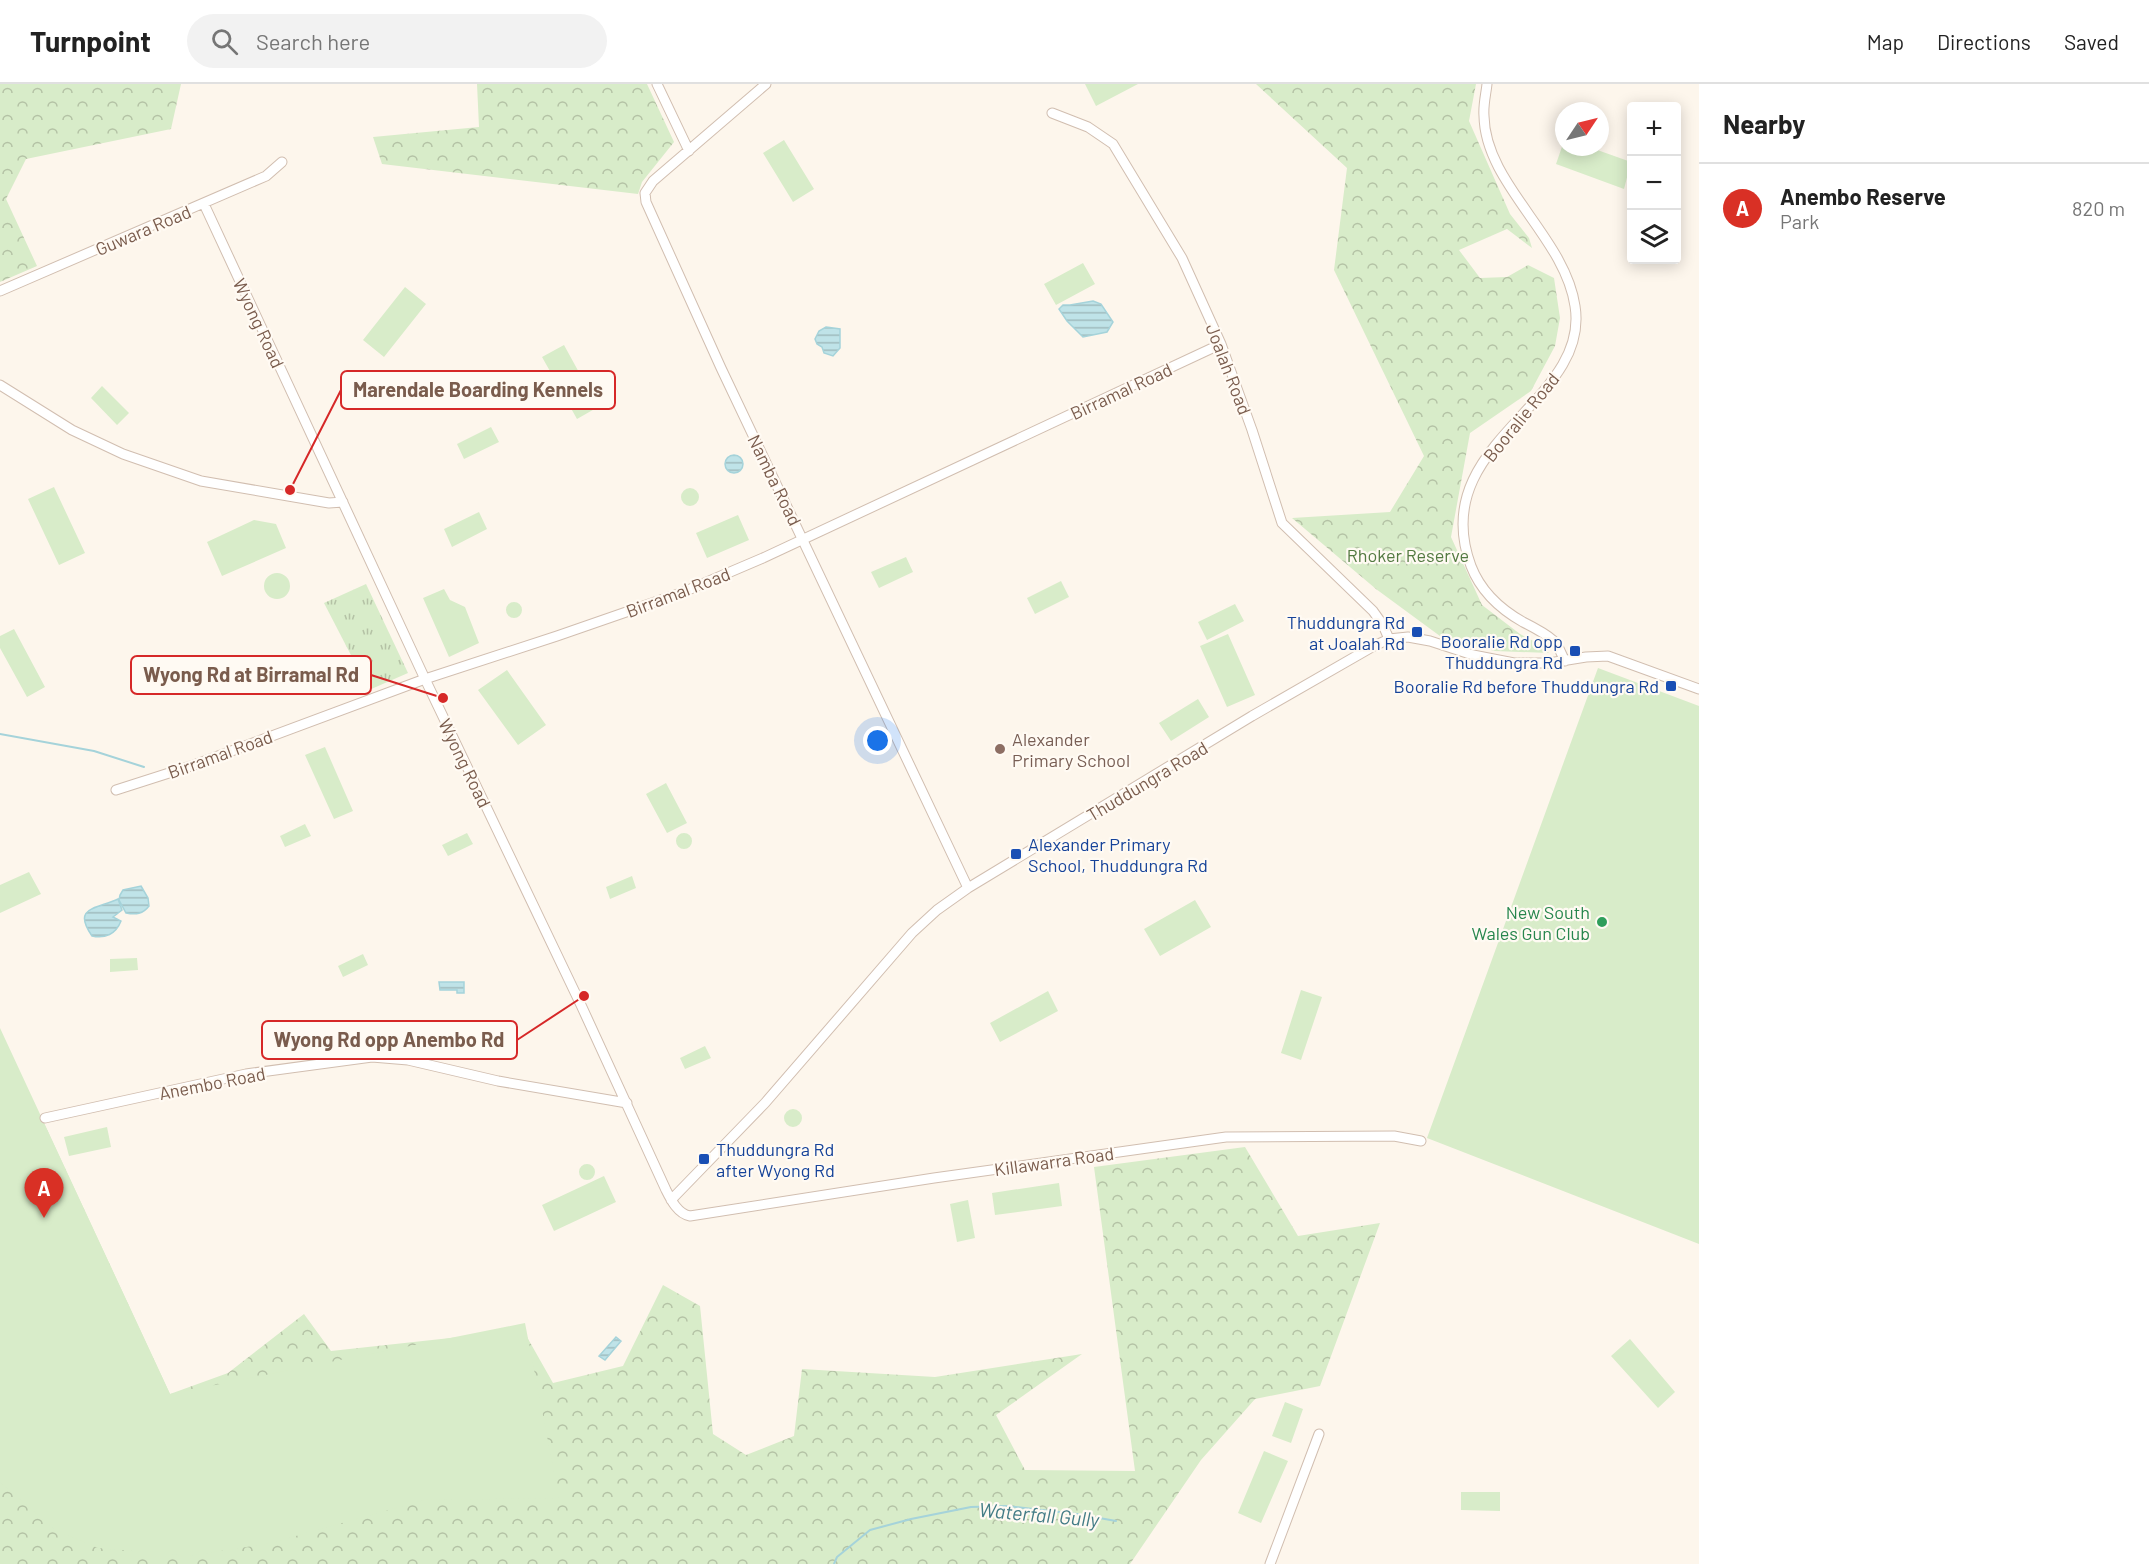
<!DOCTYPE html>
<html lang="en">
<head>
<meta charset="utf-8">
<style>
  body { margin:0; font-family:Barlow,sans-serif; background:#f2f2f2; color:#222 }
  .controls { position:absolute; right:18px; top:18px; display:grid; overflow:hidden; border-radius:6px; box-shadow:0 3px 15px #0003 }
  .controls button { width:54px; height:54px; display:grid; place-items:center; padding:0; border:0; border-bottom:2px solid #e0e0e0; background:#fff; color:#222; font:30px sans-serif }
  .compass { position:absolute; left:1555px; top:18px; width:54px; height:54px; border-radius:50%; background:#fff; box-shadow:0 3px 15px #0003; rotate:55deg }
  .you { position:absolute; left:878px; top:657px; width:21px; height:21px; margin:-15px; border:4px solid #fff; border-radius:50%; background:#1a73e8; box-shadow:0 0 0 9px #1a73e833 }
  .badge { display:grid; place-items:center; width:39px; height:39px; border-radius:50%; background:#d93025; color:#fff; font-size:20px; font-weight:700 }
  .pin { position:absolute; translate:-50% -50px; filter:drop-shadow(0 2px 3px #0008) }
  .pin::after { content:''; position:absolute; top:32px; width:21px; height:18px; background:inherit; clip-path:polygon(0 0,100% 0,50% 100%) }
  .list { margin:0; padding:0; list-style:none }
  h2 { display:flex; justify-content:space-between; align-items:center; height:78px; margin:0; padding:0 24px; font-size:26px }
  h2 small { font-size:20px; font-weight:400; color:#767676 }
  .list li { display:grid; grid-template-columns:39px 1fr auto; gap:18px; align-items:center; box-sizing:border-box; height:90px; padding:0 24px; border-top:2px solid #e0e0e0 }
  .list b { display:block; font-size:22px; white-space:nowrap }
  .list p { margin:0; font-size:20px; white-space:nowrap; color:#767676 }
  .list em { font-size:20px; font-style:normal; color:#767676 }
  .icon { flex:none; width:33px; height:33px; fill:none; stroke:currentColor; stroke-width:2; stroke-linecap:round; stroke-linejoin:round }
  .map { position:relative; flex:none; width:1699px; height:1480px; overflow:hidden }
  header { display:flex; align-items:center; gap:36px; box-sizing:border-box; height:84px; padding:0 30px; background:#fff; border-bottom:2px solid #e0e0e0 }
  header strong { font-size:28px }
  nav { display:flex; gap:33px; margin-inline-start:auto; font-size:21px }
  .search { width:420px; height:54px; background:#f2f2f2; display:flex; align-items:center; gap:15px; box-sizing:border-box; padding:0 21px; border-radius:33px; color:#767676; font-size:22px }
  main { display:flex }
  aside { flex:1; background:#fff }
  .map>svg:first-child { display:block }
  .grass { fill:url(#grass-tufts) }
  .forest { fill:url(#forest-crowns) }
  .green { fill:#d8ecc9 }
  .water { fill:url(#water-rules); stroke:#a5d3da; stroke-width:1.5 }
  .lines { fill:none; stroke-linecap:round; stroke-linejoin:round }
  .stream { stroke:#a5d3da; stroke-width:2 }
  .street-casing { stroke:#d1beb0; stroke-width:11 }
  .street { stroke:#fff; stroke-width:9 }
  .transit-dot { fill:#1a4fb4; stroke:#fffaf3; stroke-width:2 }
  .education-dot { fill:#8d6e63; stroke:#fffaf3; stroke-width:2 }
  .leisure-dot { fill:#2e9e5b; stroke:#fffaf3; stroke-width:2 }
  .labels { text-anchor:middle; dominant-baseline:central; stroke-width:4.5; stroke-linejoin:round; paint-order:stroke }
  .street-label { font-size:18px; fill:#7a5c4d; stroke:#fffaf3 }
  .park-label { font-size:18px; fill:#537a41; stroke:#fffaf3 }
  .transit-label { font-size:18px; fill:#164399; stroke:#fffaf3; text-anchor:end }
  .education-label { font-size:18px; fill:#785e54; stroke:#fffaf3; text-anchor:start }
  .leisure-label { font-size:18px; fill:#27864d; stroke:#fffaf3; text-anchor:end }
  .water-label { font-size:20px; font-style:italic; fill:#437c86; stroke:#fffaf3 }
  .leader { fill:none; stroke:#d62828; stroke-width:2 }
  .callout-dot { fill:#d62828; stroke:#fffaf3; stroke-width:2 }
  .callout { fill:#fffaf3; stroke:#d62828; stroke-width:2 }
  .callout-label { font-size:20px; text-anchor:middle; font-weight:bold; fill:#7a5c4d }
</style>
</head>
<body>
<header>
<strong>Turnpoint</strong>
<div class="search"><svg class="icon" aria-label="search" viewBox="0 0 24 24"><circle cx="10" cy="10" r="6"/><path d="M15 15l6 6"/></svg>Search here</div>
<nav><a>Map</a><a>Directions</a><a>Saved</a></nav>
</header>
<main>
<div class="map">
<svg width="1699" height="1480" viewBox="0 0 1699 1480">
  <defs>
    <pattern id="grass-tufts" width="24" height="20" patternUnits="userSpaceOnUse" patternTransform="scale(1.5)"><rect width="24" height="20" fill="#d8ecc9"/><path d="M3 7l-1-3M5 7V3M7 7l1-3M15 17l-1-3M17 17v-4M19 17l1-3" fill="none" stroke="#b4c2a5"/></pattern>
    <pattern id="forest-crowns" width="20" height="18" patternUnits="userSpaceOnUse" patternTransform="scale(1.5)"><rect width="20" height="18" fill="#d8ecc9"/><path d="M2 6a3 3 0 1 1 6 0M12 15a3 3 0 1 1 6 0" fill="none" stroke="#b4c2a5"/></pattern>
    <pattern id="water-rules" width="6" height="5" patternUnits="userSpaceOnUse" patternTransform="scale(1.5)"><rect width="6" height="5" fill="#bfe3e8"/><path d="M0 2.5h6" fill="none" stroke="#a0bbbe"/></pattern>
  </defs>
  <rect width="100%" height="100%" fill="#fdf6ec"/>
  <path class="grass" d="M366 500 408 589 369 606 324 519Z"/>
  <path class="forest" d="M0 0H181L171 45 26 75 6 115 37 182 0 198Z
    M477 0H647L674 58 642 98 638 110 382 80 373 53 479 43Z
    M1256 0H1476L1469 37 1510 130 1529 154 1532 164 1507 145 1459 166 1480 194 1507 193 1528 181 1554 194 1560 234 1555 262 1531 307 1470 349 1451 453 1482 521 1520 550 1537 559 1549 569 1495 567 1444 555 1376 505 1292 434 1390 428 1424 372 1334 186 1347 84Z
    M43 1037 170 1310 228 1289 304 1230 331 1267 523 1246 553 1299 623 1282 663 1201 700 1222 713 1350 746 1371 794 1352 802 1285 935 1293 1082 1270 996 1331 1025 1386 1135 1387 1094 1083 1245 1063 1298 1152 1380 1139 1320 1302 1255 1315 1201 1376 1130 1480H0V1065Z"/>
  <path class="green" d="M1085 0H1138L1096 22Z
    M784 56 814 105 793 118 763 69Z
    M1564 57V63H1589L1631 78 1624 105 1556 80Z
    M1083 179 1095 200 1056 221 1044 200Z
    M405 203 426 220 384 273 363 256Z
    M564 261 598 323 577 335 542 273Z
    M102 302 129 329 117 341 91 314Z
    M491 343 499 358 464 375 457 360Z
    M54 403 85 469 59 481 28 415Z
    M681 413a9 9 0 1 1 18 0a9 9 0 1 1-18 0Z
    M479 428 487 445 452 463 444 445Z
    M738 431 749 456 707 474 696 449Z
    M254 436 276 440 286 464 222 492 207 458Z
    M906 473 913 488 879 504 871 488Z
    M264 502a13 13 0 1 1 26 0a13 13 0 1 1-26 0Z
    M1061 497 1069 513 1035 530 1027 514Z
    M444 505 450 516 465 523 479 559 449 573 423 514Z
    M506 526a8 8 0 1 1 16 0a8 8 0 1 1-16 0Z
    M1235 520 1244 537 1207 556 1198 538Z
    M14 545 45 603 27 613 0 564V552Z
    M1228 550 1255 611 1227 623 1200 562Z
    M1598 584 1699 622V1160L1427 1054Z
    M507 586 546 641 518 661 478 606Z
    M1198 615 1209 633 1171 657 1159 639Z
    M325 663 353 727 334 735 305 671Z
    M666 699 687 739 667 749 646 710Z
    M305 740 311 752 285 763 280 752Z
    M676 757a8 8 0 1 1 16 0a8 8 0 1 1-16 0Z
    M467 749 473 760 448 772 442 761Z
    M29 788 41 810 0 829V801Z
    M632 792 636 804 610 815 606 803Z
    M1195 816 1211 843 1160 872 1144 845Z
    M363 870 368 881 343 893 338 882Z
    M137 874 138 886 110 888V875Z
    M1301 906 1322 913 1301 976 1281 969Z
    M1048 907 1058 927 1000 958 990 939Z
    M0 944 170 1310 525 1239 559 1414 424 1416 271 1459 189 1472 98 1464 55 1446 0 1398Z
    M705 962 711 974 685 985 680 974Z
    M784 1034a9 9 0 1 1 18 0a9 9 0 1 1-18 0Z
    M107 1043 111 1063 69 1072 64 1053Z
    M579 1088a8 8 0 1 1 16 0a8 8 0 1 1-16 0Z
    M604 1092 616 1118 554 1147 542 1121Z
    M1059 1099 1062 1122 995 1131 992 1109Z
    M968 1116 975 1154 957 1158 950 1120Z
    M1630 1255 1675 1308 1658 1324 1611 1272Z
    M1285 1318 1303 1325 1291 1359 1272 1352Z
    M1264 1367 1288 1377 1261 1439 1238 1429Z
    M1461 1408H1500V1427L1461 1426Z"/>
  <path class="water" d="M1093 217 1101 220 1113 238 1107 248 1083 253 1067 237 1059 225 1063 221H1070Z
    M826 243 840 245V264L833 272 824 269 822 263 817 260 815 255 819 247Z
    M725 380a9 9 0 1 1 18 0a9 9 0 1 1-18 0Z
    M141 802 148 814 149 822C143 830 136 831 126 829L119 816 120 811 123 806Z
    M118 815 122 826 113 833 121 837C116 850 105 855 92 852 71 822 98 825 118 815Z
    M439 898H464V909H457V906H440Z
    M616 1253 621 1257 605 1276 599 1272Z"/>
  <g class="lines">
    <path class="stream" d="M0 650 94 667 144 683
      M834 1480 837 1473 870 1446 911 1435 971 1423 1006 1422 1077 1430 1116 1437"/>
    <g class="street-casing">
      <path id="street" d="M657 0 689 67
        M766 0 653 97 645 109 646 118 721 284 968 804
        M1487 0C1486 10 1483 21 1484 32 1485 100 1565 153 1575 222 1591 320 1425 358 1471 482 1481 508 1500 525 1523 538 1533 543 1545 549 1554 557 1559 562 1561 570 1565 577
        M1052 29 1088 43 1113 60 1182 174 1221 260 1252 346 1282 439 1373 527 1383 541 1389 555
        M204 120 425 595 581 921 666 1106C671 1116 678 1130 690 1132L934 1094 1226 1053 1394 1052 1421 1057
        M0 207 266 92 282 78
        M0 301 72 346 123 370 201 397 329 419 343 418
        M116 706 194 681 425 595 557 552 681 509 763 474 1221 260
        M45 1034 246 990 372 973 408 976 498 997 627 1019
        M671 1116 765 1019 912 849 937 826 968 804 1252 632 1372 563 1389 555 1408 553 1430 557 1473 571 1514 579H1549L1586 573 1608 572 1699 605
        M1270 1480 1319 1350"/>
    </g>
    <use href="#street" class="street"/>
  </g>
  <g class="transit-dot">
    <rect x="1411" y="542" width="12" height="12" rx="3"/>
    <rect x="1569" y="561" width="12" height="12" rx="3"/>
    <rect x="1665" y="596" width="12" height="12" rx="3"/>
    <rect x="1010" y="764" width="12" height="12" rx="3"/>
    <rect x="698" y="1069" width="12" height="12" rx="3"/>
  </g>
  <circle class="education-dot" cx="1000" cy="665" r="6"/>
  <circle class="leisure-dot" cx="1602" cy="838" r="6"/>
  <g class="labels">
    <g class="street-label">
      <text transform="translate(143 146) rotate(-23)">Guwara Road</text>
      <text transform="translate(259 239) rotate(65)">Wyong Road</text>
      <text transform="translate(1229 285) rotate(69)">Joalah Road</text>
      <text transform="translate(1121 307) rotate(-25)">Birramal Road</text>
      <text transform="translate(1521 333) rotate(-51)">Booralie Road</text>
      <text transform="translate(775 396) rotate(64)">Namba Road</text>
      <text transform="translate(678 508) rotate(-21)">Birramal Road</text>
      <text transform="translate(220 670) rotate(-20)">Birramal Road</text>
      <text transform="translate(465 679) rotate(64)">Wyong Road</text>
      <text transform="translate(1147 697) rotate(-31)">Thuddungra Road</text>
      <text transform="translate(212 999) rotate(-11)">Anembo Road</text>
      <text transform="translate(1054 1077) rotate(-8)">Killawarra Road</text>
    </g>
    <g class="park-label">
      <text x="1408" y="471">Rhoker Reserve</text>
    </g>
    <g class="transit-label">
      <text x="1405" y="538">Thuddungra Rd<tspan x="1405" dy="21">at Joalah Rd</tspan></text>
      <text x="1563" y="557">Booralie Rd opp<tspan x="1563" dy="21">Thuddungra Rd</tspan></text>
      <text x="1659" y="602">Booralie Rd before Thuddungra Rd</text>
      <text x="1028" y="760" text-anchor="start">Alexander Primary<tspan x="1028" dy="21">School, Thuddungra Rd</tspan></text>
      <text x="716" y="1065" text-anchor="start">Thuddungra Rd<tspan x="716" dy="21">after Wyong Rd</tspan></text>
    </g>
    <g class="education-label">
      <text x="1012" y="655">Alexander<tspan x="1012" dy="21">Primary School</tspan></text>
    </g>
    <g class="leisure-label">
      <text x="1590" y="828">New South<tspan x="1590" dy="21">Wales Gun Club</tspan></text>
    </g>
    <g class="water-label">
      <text transform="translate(1039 1430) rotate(5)">Waterfall Gully</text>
    </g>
  </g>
  <path class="leader" d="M290 406L341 306M443 614L371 591M584 912L517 956"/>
  <g class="callout-dot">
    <circle cx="290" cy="406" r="6"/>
    <circle cx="443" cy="614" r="6"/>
    <circle cx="584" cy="912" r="6"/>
  </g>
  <g class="callout">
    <rect x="341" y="287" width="274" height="38" rx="6"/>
    <rect x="131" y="572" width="240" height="38" rx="6"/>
    <rect x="262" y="937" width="255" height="38" rx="6"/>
  </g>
  <g class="callout-label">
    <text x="478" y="313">Marendale Boarding Kennels</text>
    <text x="251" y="598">Wyong Rd at Birramal Rd</text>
    <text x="389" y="963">Wyong Rd opp Anembo Rd</text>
  </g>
</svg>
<div class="controls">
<button>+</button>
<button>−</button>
<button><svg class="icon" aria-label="layers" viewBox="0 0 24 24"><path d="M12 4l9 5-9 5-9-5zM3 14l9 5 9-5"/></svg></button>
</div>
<svg class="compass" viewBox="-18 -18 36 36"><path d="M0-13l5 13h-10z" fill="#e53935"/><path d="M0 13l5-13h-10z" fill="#767676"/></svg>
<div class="you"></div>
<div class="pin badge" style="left:44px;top:1134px">A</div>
</div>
<aside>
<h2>Nearby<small></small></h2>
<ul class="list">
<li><span class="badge">A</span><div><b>Anembo Reserve</b><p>Park</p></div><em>820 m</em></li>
</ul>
</aside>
</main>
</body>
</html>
